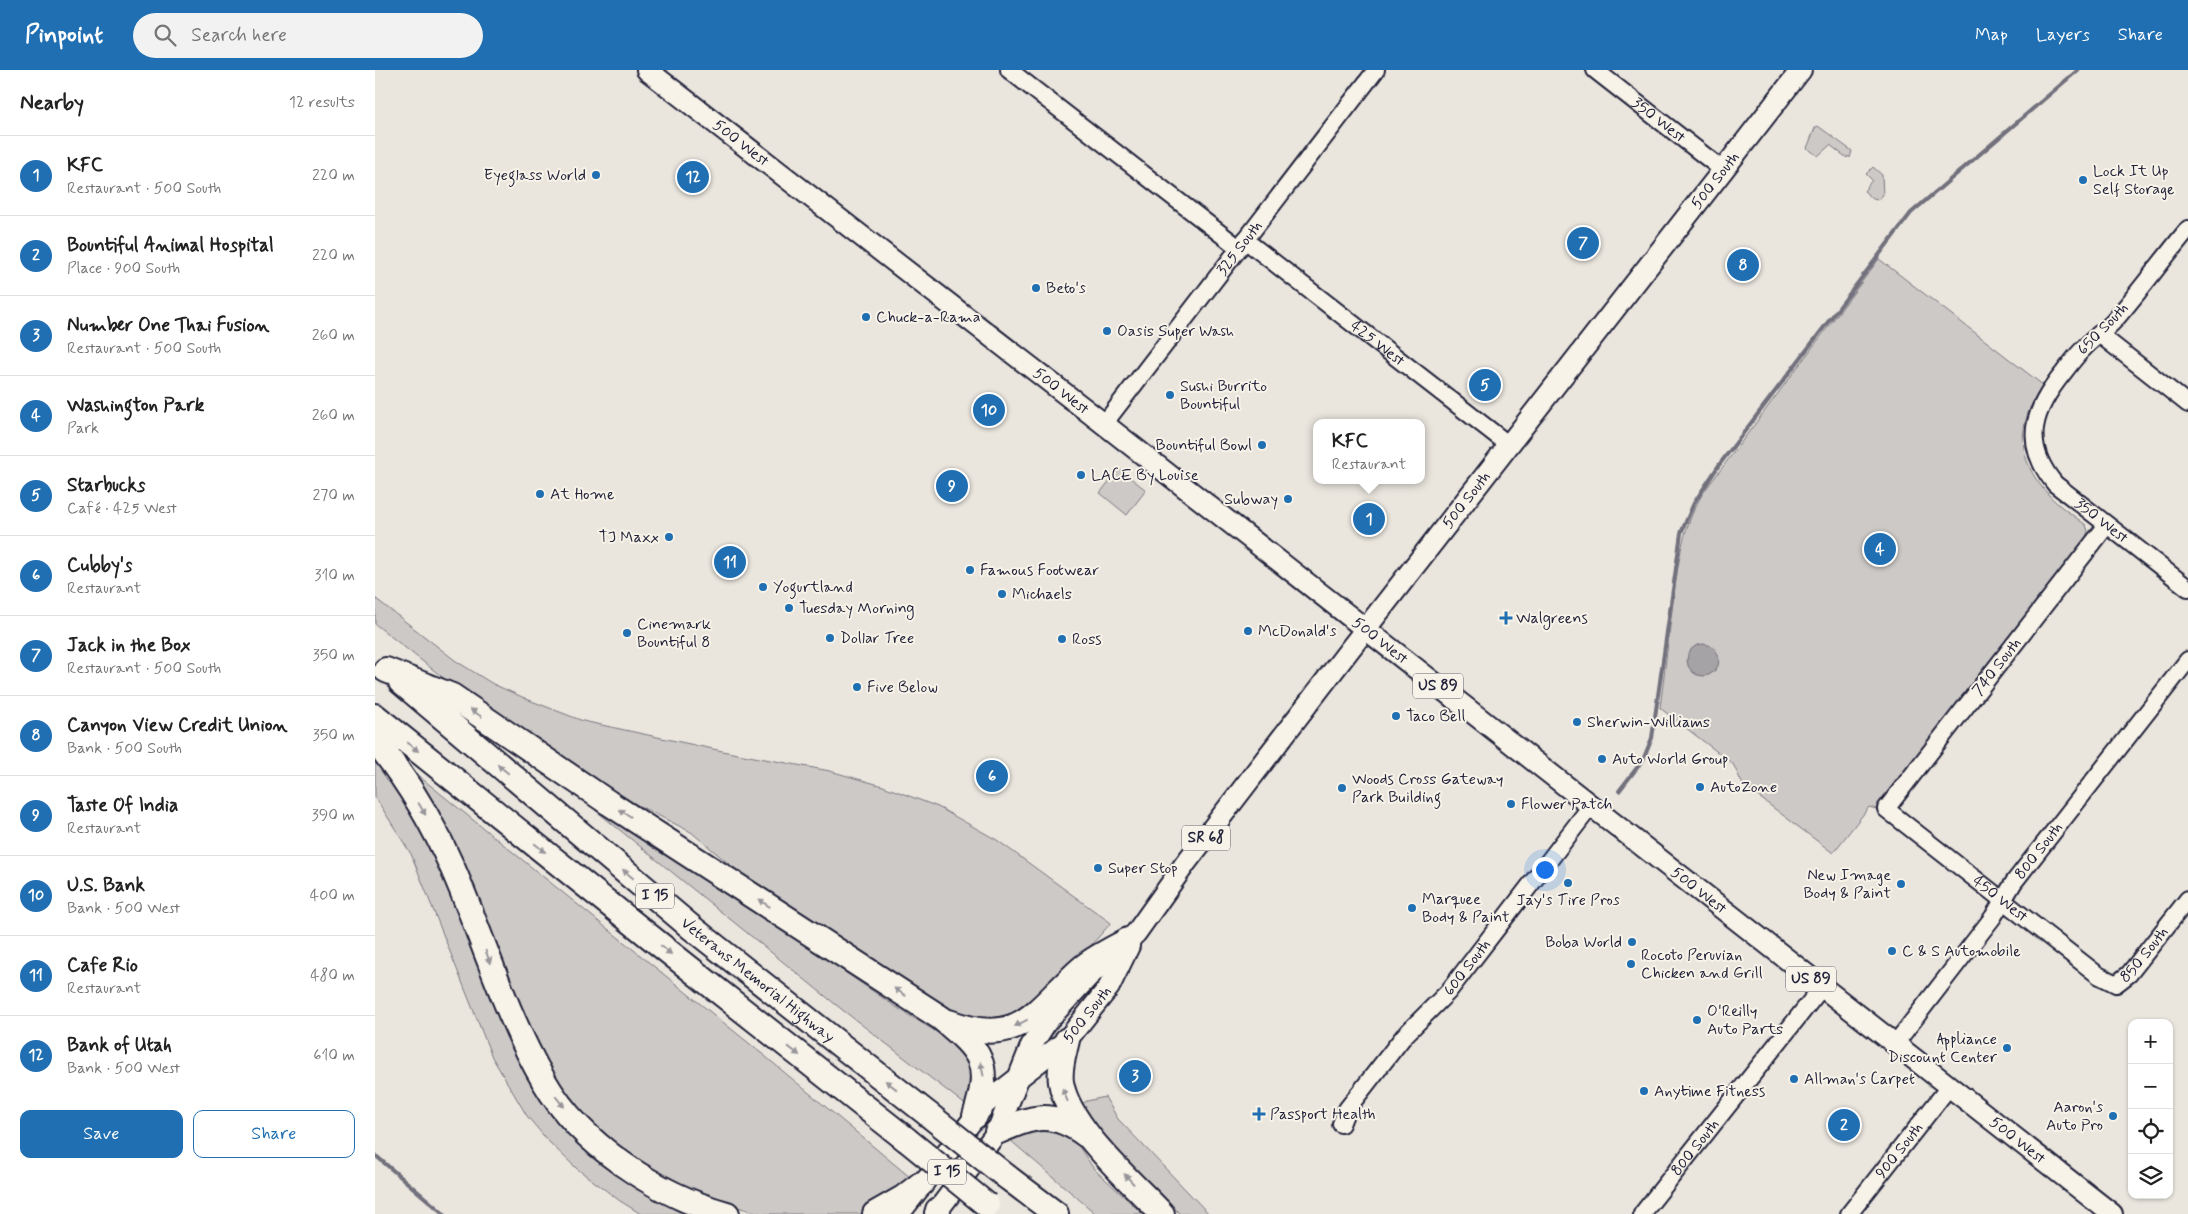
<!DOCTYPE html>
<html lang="en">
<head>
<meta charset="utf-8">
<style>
  body { margin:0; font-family:Mynerve,sans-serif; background:#f2f2f2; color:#222 }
  .controls { position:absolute; right:15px; bottom:15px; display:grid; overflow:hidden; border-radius:10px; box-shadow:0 1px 4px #0004 }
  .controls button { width:45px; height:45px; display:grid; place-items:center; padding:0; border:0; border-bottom:1px solid #e0e0e0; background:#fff; color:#222; font:25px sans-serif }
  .you { position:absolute; left:1169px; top:799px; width:18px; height:18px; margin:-12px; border:4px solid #fff; border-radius:50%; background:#1a73e8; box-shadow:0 0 0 8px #1a73e833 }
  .badge { display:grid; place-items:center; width:32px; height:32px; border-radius:50%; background:#1f6fb2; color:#fff; font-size:16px; font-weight:700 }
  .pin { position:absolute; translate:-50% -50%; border:2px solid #fff; box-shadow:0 1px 5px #0006 }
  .popup { position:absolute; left:938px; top:349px; width:112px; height:65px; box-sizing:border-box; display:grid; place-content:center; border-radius:10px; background:#fff; filter:drop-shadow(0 1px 4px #0005); font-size:16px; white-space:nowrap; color:#767676 }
  .popup b { font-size:19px; color:#222 }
  .popup::after { content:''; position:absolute; left:50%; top:100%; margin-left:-10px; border:10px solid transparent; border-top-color:#fff }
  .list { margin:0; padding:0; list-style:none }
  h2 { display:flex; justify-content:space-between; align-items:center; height:65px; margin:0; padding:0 20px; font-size:21px }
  h2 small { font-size:16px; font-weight:400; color:#767676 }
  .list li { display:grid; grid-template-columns:32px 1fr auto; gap:15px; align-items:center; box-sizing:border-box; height:80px; padding:0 20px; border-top:1px solid #e0e0e0 }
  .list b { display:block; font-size:19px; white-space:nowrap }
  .list p { margin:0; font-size:16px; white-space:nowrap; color:#767676 }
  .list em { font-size:16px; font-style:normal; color:#767676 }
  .actions { display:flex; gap:10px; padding:15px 20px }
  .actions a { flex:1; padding:11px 0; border:1px solid #1f6fb2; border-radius:10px; text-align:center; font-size:18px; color:#1f6fb2 }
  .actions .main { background:#1f6fb2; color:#fff }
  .icon { flex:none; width:28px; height:28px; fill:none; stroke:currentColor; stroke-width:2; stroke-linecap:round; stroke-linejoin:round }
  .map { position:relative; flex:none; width:1813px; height:1144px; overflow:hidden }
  header { display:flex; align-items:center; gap:30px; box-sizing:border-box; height:70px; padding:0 25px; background:#1f6fb2; color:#fff }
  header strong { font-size:24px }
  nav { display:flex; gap:28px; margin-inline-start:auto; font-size:18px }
  .search { width:350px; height:45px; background:#f2f2f2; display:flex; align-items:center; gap:12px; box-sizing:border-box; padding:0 18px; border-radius:28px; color:#767676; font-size:19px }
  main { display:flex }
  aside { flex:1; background:#fff }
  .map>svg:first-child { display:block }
  .green { fill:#cdc9c6; stroke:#787680 }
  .water { fill:#a6a3a6; stroke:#716f7b }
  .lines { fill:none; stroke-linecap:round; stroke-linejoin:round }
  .stream { stroke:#716f7b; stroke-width:4 }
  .minor-casing { stroke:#22223b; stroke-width:20 }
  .major-casing { stroke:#22223b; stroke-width:24 }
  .highway-casing { stroke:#22223b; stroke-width:28 }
  .minor { stroke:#f7f3e8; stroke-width:16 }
  .major { stroke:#f7f3e8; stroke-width:20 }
  .highway { stroke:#f7f3e8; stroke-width:24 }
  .highway-bridge-casing { stroke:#22223b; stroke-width:28; stroke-linecap:butt }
  .highway-bridge { stroke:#f7f3e8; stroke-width:24 }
  .oneway { fill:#97959a }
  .poi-dot { fill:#1f6fb2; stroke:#f7f3e8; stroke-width:2 }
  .labels { text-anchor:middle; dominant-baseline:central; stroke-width:4; stroke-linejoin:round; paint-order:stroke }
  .shield { fill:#f7f3e8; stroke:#62616f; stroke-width:1 }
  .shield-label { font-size:15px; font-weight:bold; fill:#22223b }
  .street-label { font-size:16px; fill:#22223b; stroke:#f7f3e8 }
  .poi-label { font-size:16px; fill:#22223b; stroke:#f7f3e8; text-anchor:start }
</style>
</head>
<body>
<header>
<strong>Pinpoint</strong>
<div class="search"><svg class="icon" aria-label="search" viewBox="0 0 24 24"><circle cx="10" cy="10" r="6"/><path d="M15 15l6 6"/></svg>Search here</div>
<nav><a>Map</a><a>Layers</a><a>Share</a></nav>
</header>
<main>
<aside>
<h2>Nearby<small>12 results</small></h2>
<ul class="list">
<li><span class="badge">1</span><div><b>KFC</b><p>Restaurant · 500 South</p></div><em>220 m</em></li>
<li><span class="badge">2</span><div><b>Bountiful Animal Hospital</b><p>Place · 900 South</p></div><em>220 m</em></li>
<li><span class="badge">3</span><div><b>Number One Thai Fusion</b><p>Restaurant · 500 South</p></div><em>260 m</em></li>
<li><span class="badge">4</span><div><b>Washington Park</b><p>Park</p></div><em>260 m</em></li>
<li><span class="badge">5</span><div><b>Starbucks</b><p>Café · 425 West</p></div><em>270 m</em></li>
<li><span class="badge">6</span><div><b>Cubby's</b><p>Restaurant</p></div><em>310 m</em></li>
<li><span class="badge">7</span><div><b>Jack in the Box</b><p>Restaurant · 500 South</p></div><em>350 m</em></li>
<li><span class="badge">8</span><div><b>Canyon View Credit Union</b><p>Bank · 500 South</p></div><em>350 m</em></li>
<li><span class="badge">9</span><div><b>Taste Of India</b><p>Restaurant</p></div><em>390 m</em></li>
<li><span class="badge">10</span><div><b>U.S. Bank</b><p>Bank · 500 West</p></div><em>400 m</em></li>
<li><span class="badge">11</span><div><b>Cafe Rio</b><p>Restaurant</p></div><em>480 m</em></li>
<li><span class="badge">12</span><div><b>Bank of Utah</b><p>Bank · 500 West</p></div><em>610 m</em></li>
</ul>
<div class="actions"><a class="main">Save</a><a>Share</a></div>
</aside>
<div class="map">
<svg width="1813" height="1144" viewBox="0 0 1813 1144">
  <rect width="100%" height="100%" fill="#eae6de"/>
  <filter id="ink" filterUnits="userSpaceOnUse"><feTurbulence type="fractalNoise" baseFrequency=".02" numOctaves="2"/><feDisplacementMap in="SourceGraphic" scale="10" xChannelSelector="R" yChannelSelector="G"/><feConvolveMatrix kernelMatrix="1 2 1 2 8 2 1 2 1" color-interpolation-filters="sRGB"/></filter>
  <g filter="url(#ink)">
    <path class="green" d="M1443 56 1477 81 1475 88 1473 86 1472 88 1455 75 1443 86 1432 78 1440 58Z
      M1498 97 1507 105 1508 125 1502 130 1498 129 1489 121 1497 110 1491 104Z
      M1504 189 1668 315C1642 352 1640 388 1672 423 1683 436 1698 445 1711 455L1713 461 1710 470 1501 739 1494 737 1458 783 1368 715 1358 694 1285 638C1289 606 1293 573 1297 540 1303 497 1305 461 1328 423Z
      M744 399 771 420 752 445 725 423Z
      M0 528 81 591 118 614 154 630 208 651 352 682 455 701 508 716 563 737 622 770 736 853 693 901 641 947 590 952 377 813 316 762 209 708 122 650 0 554Z
      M0 689 48 763 221 1087 253 1114 308 1144H266L245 1131 201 1098 173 1071 152 1046 117 987 36 784 0 727Z
      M24 690 391 987 536 1108 488 1144H388L336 1130 249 1089 179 1018Z
      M222 738 356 824 524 939 578 972 587 979 601 1005 592 1036 465 938 220 740Z
      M730 1027 743 1049 834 1144H805L699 1038 712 1031Z
      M668 1057 698 1068 719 1099 768 1144H721L635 1070Z"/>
    <path class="water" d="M1312 590a16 16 0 1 1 32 0a16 16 0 1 1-32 0Z"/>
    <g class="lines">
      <path class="stream" d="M1244 721 1268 690 1277 668 1306 463 1319 433 1344 395 1536 143 1703 0
        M0 1085 69 1144"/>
      <g class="minor-casing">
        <g id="minor">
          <path d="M634 0 864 178"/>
          <path id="s1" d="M1220 0 1348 100"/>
          <path id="s2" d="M1813 159C1788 189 1765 221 1739 251 1730 261 1717 269 1708 279 1701 286 1695 294 1689 302 1658 340 1646 373 1680 414L1813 518"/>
          <path id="s3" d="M870 170 1134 375"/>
          <path d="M1724 264 1813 334"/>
          <path id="s4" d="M729 354 1001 0"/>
          <path id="s5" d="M1732 455 1511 739 1723 905 1741 914 1754 904 1813 829"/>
          <path id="s6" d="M1520 974 1618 847 1639 812 1813 590"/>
          <path id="s7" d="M966 1054 972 1039 1029 966 1073 922 1216 736"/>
          <path id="s8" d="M1267 1144 1447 917"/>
          <path id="s9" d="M1474 1144 1574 1017"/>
        </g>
      </g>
      <g class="major-casing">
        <g id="major">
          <path id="s10" d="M272 0 729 354 1737 1144"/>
          <path id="s11" d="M524 1144 611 1033 692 970 734 917 754 876"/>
          <path id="s12" d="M560 1144 622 1062 656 976 672 951 715 905 761 863 810 794 975 579 1426 0"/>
        </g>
      </g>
      <g class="highway-casing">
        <g id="highway">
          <path d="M11 600 77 626 234 733 566 948C607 982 617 993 600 1046"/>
          <path id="s13" d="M26 612 317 858 554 1045"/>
          <path d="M0 646 294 882 532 1070"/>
          <path d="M0 670C32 710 58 753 78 799 109 870 130 944 169 1011 206 1075 282 1125 352 1144"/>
          <path d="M574 952C646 979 660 939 707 898 720 887 738 879 753 870"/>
          <path d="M692 970C689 984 684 998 686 1012 693 1057 756 1111 787 1144"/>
          <path d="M622 1062C659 1046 677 1040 711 1065"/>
          <path d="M632 1107 681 1144"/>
          <path d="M500 1144 528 1128 546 1114"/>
          <path d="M562 1144 563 1140"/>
        </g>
      </g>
      <use href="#minor" class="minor"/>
      <use href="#major" class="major"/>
      <use href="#highway" class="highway"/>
      <g class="highway-bridge-casing">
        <path id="highway-bridge" d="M554 1045 632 1107
          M532 1070 612 1135"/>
      </g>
      <use href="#highway-bridge" class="highway-bridge"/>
    </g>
    <defs><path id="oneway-solid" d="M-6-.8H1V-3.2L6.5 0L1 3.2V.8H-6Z" transform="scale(1.25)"/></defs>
    <g class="oneway">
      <use href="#oneway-solid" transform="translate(101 643) rotate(-145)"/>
      <use href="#oneway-solid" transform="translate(38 677) rotate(39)"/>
      <use href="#oneway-solid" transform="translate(128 699) rotate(-140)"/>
      <use href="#oneway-solid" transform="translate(47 739) rotate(59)"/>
      <use href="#oneway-solid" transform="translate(250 743) rotate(-148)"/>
      <use href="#oneway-solid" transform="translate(165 778) rotate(39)"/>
      <use href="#oneway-solid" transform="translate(253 804) rotate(-140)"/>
      <use href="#oneway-solid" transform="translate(389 833) rotate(-147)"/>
      <use href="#oneway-solid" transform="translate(291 880) rotate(39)"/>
      <use href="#oneway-solid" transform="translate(113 887) rotate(69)"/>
      <use href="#oneway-solid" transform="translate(525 922) rotate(-147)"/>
      <use href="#oneway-solid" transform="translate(646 953) rotate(153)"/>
      <use href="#oneway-solid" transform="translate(419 981) rotate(38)"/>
      <use href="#oneway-solid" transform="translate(607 999) rotate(-102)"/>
      <use href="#oneway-solid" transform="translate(516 1015) rotate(-142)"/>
      <use href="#oneway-solid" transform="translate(690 1025) rotate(-112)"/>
      <use href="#oneway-solid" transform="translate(185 1032) rotate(51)"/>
      <use href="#oneway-solid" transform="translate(754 1109) rotate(-133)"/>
    </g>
  </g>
  <g class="poi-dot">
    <circle cx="221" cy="105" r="5"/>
    <circle cx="1708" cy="110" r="5"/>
    <circle cx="661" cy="218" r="5"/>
    <circle cx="491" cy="247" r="5"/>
    <circle cx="732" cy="261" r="5"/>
    <circle cx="795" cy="325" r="5"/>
    <circle cx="887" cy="375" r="5"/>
    <circle cx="706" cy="405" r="5"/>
    <circle cx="165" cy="424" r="5"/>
    <circle cx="913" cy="429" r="5"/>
    <circle cx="294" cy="467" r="5"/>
    <circle cx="595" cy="500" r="5"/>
    <circle cx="388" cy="517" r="5"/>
    <circle cx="627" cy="524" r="5"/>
    <circle cx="414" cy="538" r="5"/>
    <path d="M1128.5 540.5h5v5h5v5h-5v5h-5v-5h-5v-5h5z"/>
    <circle cx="873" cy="561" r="5"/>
    <circle cx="252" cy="563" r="5"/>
    <circle cx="455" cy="568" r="5"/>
    <circle cx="687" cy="569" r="5"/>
    <circle cx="482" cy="617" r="5"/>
    <circle cx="1021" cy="646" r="5"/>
    <circle cx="1202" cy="652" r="5"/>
    <circle cx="1227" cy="689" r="5"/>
    <circle cx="1325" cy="717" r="5"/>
    <circle cx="967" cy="718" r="5"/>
    <circle cx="1136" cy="734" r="5"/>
    <circle cx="723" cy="798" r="5"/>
    <circle cx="1193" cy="813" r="5"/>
    <circle cx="1526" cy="814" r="5"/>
    <circle cx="1037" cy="838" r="5"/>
    <circle cx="1257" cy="872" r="5"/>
    <circle cx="1517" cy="881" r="5"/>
    <circle cx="1256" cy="894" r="5"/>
    <circle cx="1322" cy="950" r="5"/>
    <circle cx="1632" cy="978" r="5"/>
    <circle cx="1419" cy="1009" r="5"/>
    <circle cx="1269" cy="1021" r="5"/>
    <path d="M881.5 1036.5h5v5h5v5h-5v5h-5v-5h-5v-5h5z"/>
    <circle cx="1738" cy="1046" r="5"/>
  </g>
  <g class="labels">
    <g class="shield">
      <rect x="1038" y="603.5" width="50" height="25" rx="4"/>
      <rect x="807" y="755.5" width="48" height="25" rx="4"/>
      <rect x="261" y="813.5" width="38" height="25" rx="4"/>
      <rect x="1411" y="896.5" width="50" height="25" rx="4"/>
      <rect x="553" y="1089.5" width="38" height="25" rx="4"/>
    </g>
    <g class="shield-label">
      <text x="1063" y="616">US 89</text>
      <text x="831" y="768">SR 68</text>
      <text x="280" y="826">I 15</text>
      <text x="1436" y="909">US 89</text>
      <text x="572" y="1102">I 15</text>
    </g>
    <g class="street-label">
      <text stroke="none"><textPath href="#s1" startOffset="81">350 West</textPath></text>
      <text stroke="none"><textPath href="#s10" startOffset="119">500 West</textPath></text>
      <text stroke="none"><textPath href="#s12" startOffset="1300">500 South</textPath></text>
      <text stroke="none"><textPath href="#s4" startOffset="222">325 South</textPath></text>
      <text transform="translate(1728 259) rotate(-46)">650 South</text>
      <text stroke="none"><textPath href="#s3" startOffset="168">425 West</textPath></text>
      <text stroke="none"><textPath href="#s10" startOffset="524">500 West</textPath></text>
      <text stroke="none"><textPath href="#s12" startOffset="895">500 South</textPath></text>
      <text stroke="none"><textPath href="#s2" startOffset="374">350 West</textPath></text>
      <text stroke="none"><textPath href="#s10" startOffset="929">500 West</textPath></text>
      <text transform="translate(1622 597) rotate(-52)">740 South</text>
      <text stroke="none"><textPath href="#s6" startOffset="241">800 South</textPath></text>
      <text stroke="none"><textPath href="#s10" startOffset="1334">500 West</textPath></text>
      <text stroke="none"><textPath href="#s5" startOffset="505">450 West</textPath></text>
      <text stroke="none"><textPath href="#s5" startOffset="690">850 South</textPath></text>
      <text stroke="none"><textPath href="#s7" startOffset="202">600 South</textPath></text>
      <text stroke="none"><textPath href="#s13" startOffset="465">Veterans Memorial Highway</textPath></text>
      <text stroke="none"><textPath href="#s11" startOffset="276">500 South</textPath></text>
      <text stroke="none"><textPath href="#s10" startOffset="1739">500 West</textPath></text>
      <text stroke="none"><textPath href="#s8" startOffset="85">800 South</textPath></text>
      <text stroke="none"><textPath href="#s9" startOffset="81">900 South</textPath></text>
    </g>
    <g class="poi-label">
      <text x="1718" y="101">Lock It Up<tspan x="1718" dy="18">Self Storage</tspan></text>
      <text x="211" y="105" text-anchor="end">Eyeglass World</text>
      <text x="671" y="218">Beto's</text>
      <text x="501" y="247">Chuck-a-Rama</text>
      <text x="742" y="261">Oasis Super Wash</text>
      <text x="805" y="316">Sushi Burrito<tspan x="805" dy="18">Bountiful</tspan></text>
      <text x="877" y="375" text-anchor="end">Bountiful Bowl</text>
      <text x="716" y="405">LACE By Louise</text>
      <text x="175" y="424">At Home</text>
      <text x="903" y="429" text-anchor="end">Subway</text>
      <text x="284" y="467" text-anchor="end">TJ Maxx</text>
      <text x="605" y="500">Famous Footwear</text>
      <text x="398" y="517">Yogurtland</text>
      <text x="637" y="524">Michaels</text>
      <text x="424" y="538">Tuesday Morning</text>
      <text x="1141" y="548">Walgreens</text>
      <text x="262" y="554">Cinemark<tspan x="262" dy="18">Bountiful 8</tspan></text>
      <text x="883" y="561">McDonald's</text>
      <text x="465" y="568">Dollar Tree</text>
      <text x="697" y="569">Ross</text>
      <text x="492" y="617">Five Below</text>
      <text x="1031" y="646">Taco Bell</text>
      <text x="1212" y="652">Sherwin-Williams</text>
      <text x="1237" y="689">Auto World Group</text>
      <text x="977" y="709">Woods Cross Gateway<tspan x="977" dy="18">Park Building</tspan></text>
      <text x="1335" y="717">AutoZone</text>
      <text x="1146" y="734">Flower Patch</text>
      <text x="733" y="798">Super Stop</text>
      <text x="1516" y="805" text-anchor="end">New Image<tspan x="1516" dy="18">Body &amp; Paint</tspan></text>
      <text x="1047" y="829">Marquee<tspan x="1047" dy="18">Body &amp; Paint</tspan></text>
      <text x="1193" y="830" text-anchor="middle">Jay's Tire Pros</text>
      <text x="1247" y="872" text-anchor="end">Boba World</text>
      <text x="1527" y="881">C &amp; S Automobile</text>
      <text x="1266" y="885">Rocoto Peruvian<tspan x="1266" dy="18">Chicken and Grill</tspan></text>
      <text x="1332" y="941">O'Reilly<tspan x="1332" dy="18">Auto Parts</tspan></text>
      <text x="1622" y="969" text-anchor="end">Appliance<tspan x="1622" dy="18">Discount Center</tspan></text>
      <text x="1429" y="1009">Allman's Carpet</text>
      <text x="1279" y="1021">Anytime Fitness</text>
      <text x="1728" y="1037" text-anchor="end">Aaron's<tspan x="1728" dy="18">Auto Pro</tspan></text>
      <text x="895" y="1044">Passport Health</text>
    </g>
  </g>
</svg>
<div class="controls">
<button>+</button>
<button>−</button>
<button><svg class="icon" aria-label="locate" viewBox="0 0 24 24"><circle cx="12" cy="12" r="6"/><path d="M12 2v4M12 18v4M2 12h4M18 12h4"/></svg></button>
<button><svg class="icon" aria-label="layers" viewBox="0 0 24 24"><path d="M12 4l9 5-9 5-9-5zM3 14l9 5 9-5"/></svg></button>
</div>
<div class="you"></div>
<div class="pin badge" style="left:994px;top:449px">1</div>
<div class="popup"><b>KFC</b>Restaurant</div>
<div class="pin badge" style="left:1469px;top:1055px">2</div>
<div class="pin badge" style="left:760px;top:1006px">3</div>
<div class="pin badge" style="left:1505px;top:479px">4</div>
<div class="pin badge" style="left:1110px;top:315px">5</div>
<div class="pin badge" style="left:617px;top:706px">6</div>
<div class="pin badge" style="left:1208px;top:173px">7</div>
<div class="pin badge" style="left:1368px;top:195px">8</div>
<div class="pin badge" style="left:577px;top:416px">9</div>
<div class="pin badge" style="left:614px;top:340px">10</div>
<div class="pin badge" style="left:355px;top:492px">11</div>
<div class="pin badge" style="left:318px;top:107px">12</div>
</div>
</main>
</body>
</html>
